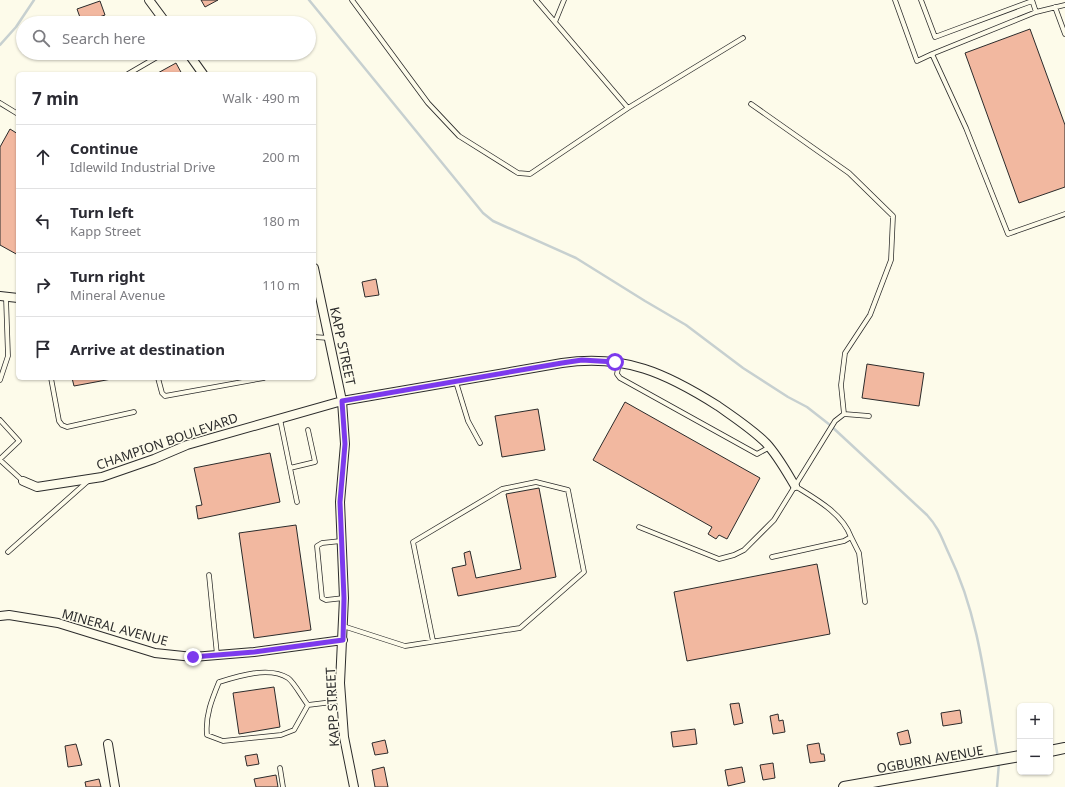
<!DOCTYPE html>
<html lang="en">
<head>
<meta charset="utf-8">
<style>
  body { margin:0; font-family:"Noto Sans",sans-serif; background:#f7f7f7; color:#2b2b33 }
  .controls { position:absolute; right:12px; bottom:12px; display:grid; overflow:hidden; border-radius:6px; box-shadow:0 1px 3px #0004 }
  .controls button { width:36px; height:36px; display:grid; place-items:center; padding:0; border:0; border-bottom:1px solid #e1e1e2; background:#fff; color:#2b2b33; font:20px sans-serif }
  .stop { position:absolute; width:12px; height:12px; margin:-9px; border:3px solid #7c3aed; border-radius:50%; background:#fff }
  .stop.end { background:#7c3aed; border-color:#fff; box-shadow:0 1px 4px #0008 }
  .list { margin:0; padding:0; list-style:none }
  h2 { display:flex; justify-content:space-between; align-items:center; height:52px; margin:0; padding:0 16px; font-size:17px }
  h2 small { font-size:13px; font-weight:400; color:#7c7c81 }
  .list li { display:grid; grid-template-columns:26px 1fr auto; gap:12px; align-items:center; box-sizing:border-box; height:64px; padding:0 16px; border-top:1px solid #e1e1e2 }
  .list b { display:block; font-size:15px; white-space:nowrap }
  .list p { margin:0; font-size:13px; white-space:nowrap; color:#7c7c81 }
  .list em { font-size:13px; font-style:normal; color:#7c7c81 }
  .icon { flex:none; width:22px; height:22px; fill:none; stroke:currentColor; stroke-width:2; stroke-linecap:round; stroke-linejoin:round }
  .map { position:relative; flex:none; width:1065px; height:787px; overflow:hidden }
  .search { position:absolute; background:#fff; box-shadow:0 1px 3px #0004; left:16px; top:16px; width:300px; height:44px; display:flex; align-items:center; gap:10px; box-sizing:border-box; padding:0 14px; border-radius:22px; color:#7c7c81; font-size:15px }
  .panel { position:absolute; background:#fff; box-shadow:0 1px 3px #0004; left:16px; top:72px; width:300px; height:308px; border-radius:6px }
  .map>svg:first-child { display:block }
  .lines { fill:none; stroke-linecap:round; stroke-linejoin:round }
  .stream { stroke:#c7d0d0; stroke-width:2.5 }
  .building { fill:#f2b8a0; stroke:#2b2b2b }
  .service-casing { stroke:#2b2b2b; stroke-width:5.5 }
  .minor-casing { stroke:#2b2b2b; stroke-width:10 }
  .tertiary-casing { stroke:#2b2b2b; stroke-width:12 }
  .service { stroke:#fdfbea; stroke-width:4 }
  .minor { stroke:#fdfbea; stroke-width:8 }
  .tertiary { stroke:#fdfbea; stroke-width:10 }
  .route { stroke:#7c3aed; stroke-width:5 }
  .labels { text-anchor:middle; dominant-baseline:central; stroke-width:3; stroke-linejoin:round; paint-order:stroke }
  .street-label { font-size:13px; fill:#2b2b2b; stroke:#fdfbea }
</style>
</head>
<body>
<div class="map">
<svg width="1065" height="787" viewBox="0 0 1065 787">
  <rect width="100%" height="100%" fill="#fdfbea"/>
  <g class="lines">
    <path class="stream" d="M309 0 483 213 493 221 576 258 645 301 686 325 743 368 788 397 807 407 830 425 927 515C939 528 942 539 949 554 980 618 986 689 998 758
      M0 45 16 27 34 0
      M997 787 999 763"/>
  </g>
  <path class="building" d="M201 0H218L205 7Z
    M100 1 105 15 82 23 77 9Z
    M1030 29 1065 125V187L1019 203 965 53Z
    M176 63 182 74H156Z
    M10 129 18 134V255L0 245V147Z
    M376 279 379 295 365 297 362 282Z
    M867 364 924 373 919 406 862 398Z
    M72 378H117L74 386Z
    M625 402 760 478 727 539 719 535 716 539 708 534 712 527 593 460Z
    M538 409 545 450 502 457 495 416Z
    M270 453 280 502 198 519 196 506 202 505 194 468Z
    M539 488 556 577 458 596 452 568 466 565 464 553 470 551 476 578 521 569 506 494Z
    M296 525 311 630 254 638 239 533Z
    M817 564 830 634 687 661 674 592Z
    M274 687 280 727 239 734 233 693Z
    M739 703 743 723 734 725 730 704Z
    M960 710 962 723 943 726 941 713Z
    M778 714 779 721 783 720 785 732 773 734 770 716Z
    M695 729 697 744 673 747 671 732Z
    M908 730 911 743 900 745 897 733Z
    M385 740 388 753 375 755 372 743Z
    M819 743 821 754H824L825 761 810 763 807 745Z
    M76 744 82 765 68 767 65 746Z
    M257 754 259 764 247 766 245 756Z
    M773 763 775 778 763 780 760 765Z
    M384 767 388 787H375L372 770Z
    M742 767 745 782 728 786 725 770Z
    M276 775 278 787H256L254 779Z
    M99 779 101 787H86L85 782Z"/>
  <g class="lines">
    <g class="service-casing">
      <path id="service" d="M352 0 428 103 459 136 518 173 530 174 628 108 536 0
        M895 0 917 61 932 54
        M921 0 935 37 1032 1
        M1032 0 1036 12
        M1065 5 1036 12 932 54 966 128 1008 234 1065 214
        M1055 7 1065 34
        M555 22 564 0
        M128 74 164 53
        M0 103 18 114
        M751 104 849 173 893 216 891 260 870 315 845 353 841 385 844 414
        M628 108 743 38
        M314 337 329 338
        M619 363 617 374 620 378 757 454 770 447
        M51 378 59 421 62 425 67 427 134 412
        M158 378 162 393 165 396 264 378
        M0 380 8 356 6 298
        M456 382 468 421 480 443
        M280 419 297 502
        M0 420 19 441 0 459
        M0 460 23 481
        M290 468 315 462 308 430
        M639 527 719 559 734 555 744 550 774 520 835 421 844 414 869 416
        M851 537 859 553 865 602
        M341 541 322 543 317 546 322 598 326 600 344 598
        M8 552 88 481
        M772 557 844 541 851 537C842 513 816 499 795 486
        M209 575 217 655
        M343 626 405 646 520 628 584 572 568 490 536 482 502 489 413 542 433 641
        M308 705 294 730 281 735 223 741 207 735C205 716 212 699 219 682 238 676 269 666 288 678 294 682 303 699 308 705L341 701
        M280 768 283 787"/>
    </g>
    <g class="minor-casing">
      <path id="minor" d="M149 0 166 23
        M188 53 203 74
        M314 268 342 401 345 444 340 502 344 598 340 683 344 737 354 787
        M0 296 18 298
        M23 481 37 487 102 477 154 459 187 445 342 401 562 363C625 354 666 373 718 406 735 418 752 429 766 443 778 456 786 471 795 486
        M0 616 9 615 58 623 155 653 193 657 254 652 343 640
        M108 744 115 787"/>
    </g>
    <g class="tertiary-casing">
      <path id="tertiary" d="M1050 751 1065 748
        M844 787 1020 756"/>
    </g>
    <use href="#service" class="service"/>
    <use href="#minor" class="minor"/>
    <use href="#tertiary" class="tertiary"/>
  </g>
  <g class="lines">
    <path class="route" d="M193 657 254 652 343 640 344 598 340 502 345 444 342 401 562 363 582 360 615 362"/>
  </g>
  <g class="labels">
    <g class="street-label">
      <text transform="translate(343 346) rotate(78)">KAPP STREET</text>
      <text transform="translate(167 441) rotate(-19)">CHAMPION BOULEVARD</text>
      <text transform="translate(115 627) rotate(15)">MINERAL AVENUE</text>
      <text transform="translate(332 707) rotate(-93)">KAPP STREET</text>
      <text transform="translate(930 759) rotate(-10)">OGBURN AVENUE</text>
    </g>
  </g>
</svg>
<div class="controls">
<button>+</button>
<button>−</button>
</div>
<div class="stop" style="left:615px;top:362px"></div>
<div class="stop end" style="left:193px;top:657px"></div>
<div class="search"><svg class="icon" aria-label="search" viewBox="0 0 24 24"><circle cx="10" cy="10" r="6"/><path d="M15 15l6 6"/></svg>Search here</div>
<section class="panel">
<h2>7 min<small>Walk · 490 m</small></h2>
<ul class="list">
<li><svg class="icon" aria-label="ahead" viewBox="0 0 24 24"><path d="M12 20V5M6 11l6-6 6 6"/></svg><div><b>Continue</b><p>Idlewild Industrial Drive</p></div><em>200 m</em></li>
<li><svg class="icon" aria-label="left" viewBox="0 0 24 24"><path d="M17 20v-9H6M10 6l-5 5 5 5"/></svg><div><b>Turn left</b><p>Kapp Street</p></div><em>180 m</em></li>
<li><svg class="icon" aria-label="right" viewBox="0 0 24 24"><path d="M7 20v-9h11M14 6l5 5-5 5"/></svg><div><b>Turn right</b><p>Mineral Avenue</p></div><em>110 m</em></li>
<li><svg class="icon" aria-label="arrive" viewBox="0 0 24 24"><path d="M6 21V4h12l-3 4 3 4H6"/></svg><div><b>Arrive at destination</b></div></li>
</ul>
</section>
</div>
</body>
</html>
